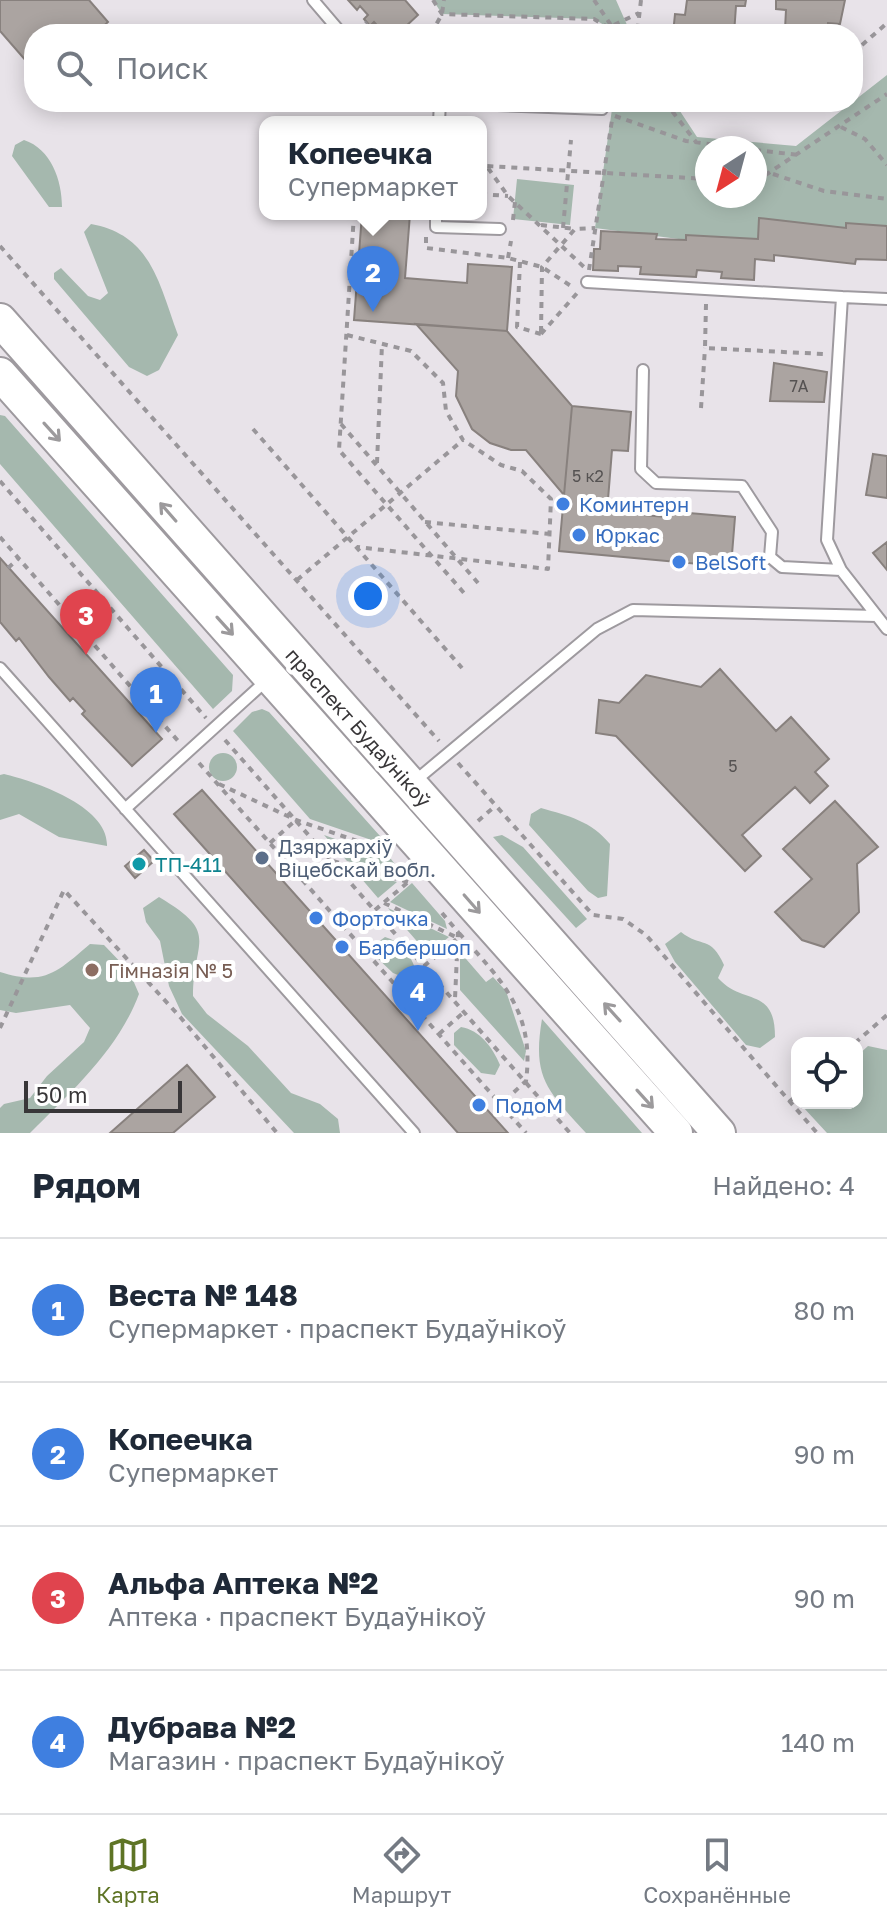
<!DOCTYPE html>
<html lang="ru">
<head>
<meta charset="utf-8">
<style>
  body { margin:0; font-family:"Golos Text",sans-serif; background:#f2f2f3; color:#1f2937 }
  .controls { position:absolute; right:24px; bottom:24px; display:grid; overflow:hidden; border-radius:16px; box-shadow:0 4px 20px #0003 }
  .controls button { width:72px; height:72px; display:grid; place-items:center; padding:0; border:0; border-bottom:2px solid #e0e1e3; background:#fff; color:#1f2937; font:40px sans-serif }
  .compass { position:absolute; left:695px; top:136px; width:72px; height:72px; border-radius:50%; background:#fff; box-shadow:0 4px 20px #0003; rotate:216deg }
  .scale { position:absolute; left:24px; bottom:20px; width:158px; box-sizing:border-box; padding-left:8px; border:4px solid #383638; border-top:0; font-size:22px; line-height:28px; white-space:nowrap; color:#383638; -webkit-text-stroke:6px #fff; paint-order:stroke }
  .you { position:absolute; left:368px; top:596px; width:28px; height:28px; margin:-20px; border:6px solid #fff; border-radius:50%; background:#1a73e8; box-shadow:0 0 0 12px #1a73e833 }
  .badge { display:grid; place-items:center; width:52px; height:52px; border-radius:50%; background:#5e7425; color:#fff; font-size:26px; font-weight:700 }
  .pin { position:absolute; translate:-50% -66px; filter:drop-shadow(0 2px 4px #0008) }
  .pin::after { content:''; position:absolute; top:42px; width:28px; height:24px; background:inherit; clip-path:polygon(0 0,100% 0,50% 100%) }
  .popup { position:absolute; left:259px; top:116px; width:228px; height:104px; box-sizing:border-box; display:grid; place-content:center; border-radius:16px; background:#fff; filter:drop-shadow(0 2px 6px #0005); font-size:26px; white-space:nowrap; color:#747a83 }
  .popup b { font-size:30px; color:#1f2937 }
  .popup::after { content:''; position:absolute; left:50%; top:100%; margin-left:-16px; border:16px solid transparent; border-top-color:#fff }
  .list { margin:0; padding:0; list-style:none }
  h2 { display:flex; justify-content:space-between; align-items:center; height:104px; margin:0; padding:0 32px; font-size:34px }
  h2 small { font-size:26px; font-weight:400; color:#747a83 }
  .list li { display:grid; grid-template-columns:52px 1fr auto; gap:24px; align-items:center; box-sizing:border-box; height:144px; padding:0 32px; border-top:2px solid #e0e1e3 }
  .list b { display:block; font-size:30px; white-space:nowrap }
  .list p { margin:0; font-size:26px; white-space:nowrap; color:#747a83 }
  .list em { font-size:26px; font-style:normal; color:#747a83 }
  .icon { flex:none; width:44px; height:44px; fill:none; stroke:currentColor; stroke-width:2; stroke-linecap:round; stroke-linejoin:round }
  .map { position:relative; flex:none; width:887px; height:1133px; overflow:hidden }
  .search { position:absolute; background:#fff; box-shadow:0 4px 20px #0003; left:24px; right:24px; top:24px; height:88px; display:flex; align-items:center; gap:20px; box-sizing:border-box; padding:0 28px; border-radius:32px; color:#747a83; font-size:30px }
  .sheet { height:680px; background:#fff }
  nav { display:flex; justify-content:space-around; align-items:center; box-sizing:border-box; height:112px; border-top:2px solid #e0e1e3; background:#fff; font-size:22px; color:#747a83 }
  nav a { display:grid; justify-items:center; gap:4px }
  nav .on { color:#5e7425 }
  .map>svg:first-child { display:block }
  .green { fill:#a5b8ae; fill-rule:evenodd }
  .building { fill:#aba4a1; stroke:#88817e; stroke-width:2 }
  .lines { fill:none; stroke-linecap:round; stroke-linejoin:round }
  .service-casing { stroke:#9e9a9f; stroke-width:14 }
  .primary-casing { stroke:#9e9a9f; stroke-width:36 }
  .path { stroke:#99969a; stroke-width:4; stroke-dasharray:6 6; stroke-linecap:butt }
  .service { stroke:#fff; stroke-width:10 }
  .primary { stroke:#fff; stroke-width:32 }
  .oneway { stroke:#9c9a9c }
  .shop-dot { fill:#3f7fe0; stroke:#fff; stroke-width:3 }
  .service-dot { fill:#5c6f8a; stroke:#fff; stroke-width:3 }
  .culture-dot { fill:#0f9aa8; stroke:#fff; stroke-width:3 }
  .education-dot { fill:#8d6e63; stroke:#fff; stroke-width:3 }
  .labels { text-anchor:middle; dominant-baseline:central; stroke-width:8; stroke-linejoin:round; paint-order:stroke }
  .number-label { font-size:16px; fill:#555252 }
  .shop-label { font-size:20px; fill:#366cbe; stroke:#fff; text-anchor:start }
  .street-label { font-size:20px; fill:#383638; stroke:#fff }
  .service-label { font-size:20px; fill:#4e5e75; stroke:#fff; text-anchor:start }
  .culture-label { font-size:20px; fill:#0d838f; stroke:#fff; text-anchor:start }
  .education-label { font-size:20px; fill:#785e54; stroke:#fff; text-anchor:start }
</style>
</head>
<body>
<div class="map">
<svg width="887" height="1133" viewBox="0 0 887 1133">
  <rect width="100%" height="100%" fill="#e8e3e9"/>
  <path class="green" d="M433 0H616L631 34H609V28L594 19 442 14Z
    M887 75V226L847 223 846 228 760 218 758 239 687 235 686 240 595 228 613 102H674L697 137 796 146ZM707 148H755V196H707Z
    M24 140C51 149 62 180 62 207H49L12 156 15 145Z
    M517 179 574 185 570 225 513 219Z
    M91 224C152 235 159 284 178 335L159 370 147 376 129 367 54 279V273L61 268 88 296 100 300 108 293 84 232Z
    M0 415 5 416 233 675 232 691 213 709 0 464Z
    M262 709 269 712 389 846 310 819 233 731 252 712Z
    M209 767a14 14 0 1 1 28 0a14 14 0 1 1-28 0Z
    M4 774C34 781 109 806 107 846L59 837 19 814 0 820V775Z
    M541 808C569 816 591 821 610 844L607 896 598 898 588 891 529 825 531 814Z
    M324 835 391 859 404 876 347 861Z
    M502 835 523 847 587 919 576 928 493 837Z
    M354 870 397 882 378 898Z
    M412 883 445 921 447 929 390 902Z
    M159 897C221 934 193 939 193 996L207 1014 248 1046 291 1093 320 1104 338 1119 340 1133H294L182 1014 169 986 160 941 146 922 143 908Z
    M388 908 449 937 428 954Z
    M681 932C701 948 711 935 724 965L718 978C743 1006 775 986 775 1037L760 1048 746 1045 675 962 665 944Z
    M385 937C401 942 409 952 415 968L408 979 393 973 374 955V945Z
    M90 944 104 945 129 971 139 994C118 1050 72 1091 30 1133H0V1108L4 1104 30 1098 47 1076 84 1042 90 1028 70 1005 16 1013 0 1010V972C45 986 57 972 90 944Z
    M460 952 486 982 493 977 506 991 526 1051 524 1061 460 990Z
    M542 1019 642 1133H586C547 1090 532 1078 542 1019Z
    M461 1027C480 1030 493 1048 500 1065L495 1075 481 1073 454 1045V1033Z
    M868 1046 887 1050V1133H827L803 1107 807 1103H857V1056Z"/>
  <path class="building" d="M0 0H89L108 22 95 34H34V70L0 31Z
    M348 0H405L418 15 404 28 407 34H380L383 32 374 22 370 26 364 19 368 15 360 6 357 10Z
    M687 0H746L745 6H736L734 34H673L675 14 685 15Z
    M776 0H845L840 24 828 23 827 34H774L775 28 785 29 786 10 776 9Z
    M441 29 520 34H440Z
    M362 214H410L405 278 467 283 468 264 512 267 507 331 354 320Z
    M759 218 846 228V223L887 226V260L856 259 855 264 774 255V261L755 259 754 280 721 278 722 272 697 270 696 277 640 274 641 267 618 266V271L593 270 594 249H600L601 231 657 234 656 239 686 240V235L758 239Z
    M416 324 507 331 572 406 564 495 526 450H511L490 443 472 429 456 396 458 371Z
    M774 363 827 372 824 402 770 401Z
    M572 406 631 412 628 451 612 450 607 512 666 517V511L735 517 731 567 559 551Z
    M873 454 887 456V498L866 495Z
    M887 542V570L873 553Z
    M0 558 162 739 132 766 82 714 85 711 73 698 70 701 49 677 19 638 16 641 0 622Z
    M720 669 776 731 791 717 829 759 815 772 828 786 810 803 795 787 742 835 761 856 745 871 616 736 596 733 599 700 619 703 646 675 701 687Z
    M202 790 316 918 508 1133H458L208 852 174 814Z
    M835 801 878 847 857 864 859 912 824 947 802 940 775 912 812 879 783 849Z
    M144 850 154 861 135 878 125 866Z
    M187 1065 215 1097 173 1133H110Z"/>
  <g class="lines">
    <g class="service-casing">
      <path id="service" d="M313 0 342 34
        M419 102 602 109
        M439 122 440 102
        M436 214V227L500 229
        M587 282 842 297
        M887 299 842 297 827 540 841 570 887 629
        M643 370 641 469 656 483 742 486 772 532 770 557 782 567 841 570
        M0 668 414 1133
        M415 781 597 629 633 610 877 616
        M125 809 268 679"/>
    </g>
    <g class="primary-casing">
      <path id="primary" d="M0 320 719 1133
        M0 374 676 1133"/>
    </g>
    <path class="path" d="M433 0 442 14 594 19 609 28V34
      M594 0 617 34
      M641 0 638 26 646 34
      M614 25 639 13
      M357 32 367 22
      M431 34 442 14 444 0
      M853 53 887 23
      M665 102 696 142
      M615 116 686 141 741 148
      M361 122V115
      M841 127 865 139 887 165
      M755 150 799 155
      M481 156 487 166 707 179
      M488 168 508 196 584 267
      M773 174 824 191 887 199
      M755 182 887 94
      M481 194 508 196
      M354 214 339 450 464 593
      M513 220 515 202
      M541 225 575 229
      M563 228 571 140
      M426 237V248L508 258 542 267 574 288
      M0 246 439 741
      M508 258 511 241
      M520 262 517 327 541 334
      M589 270 612 120
      M706 304 705 348 824 354
      M541 332 542 267 575 229 595 228
      M541 334 579 291
      M347 335 411 351 443 383 446 411 463 440 501 465 522 471 551 499 548 569 357 547
      M701 408 705 348
      M341 424 478 583
      M253 429 462 668
      M377 463 382 344
      M0 481 206 718
      M425 522 550 534
      M0 537 179 742
      M8 568 19 558
      M297 580 463 440
      M225 740 570 1133
      M199 763 526 1133
      M458 763 593 915 623 919 646 935 817 1133
      M219 784 296 820 389 852
      M478 821 494 807
      M270 843 296 820
      M333 861 408 882
      M384 903 458 938 424 966
      M375 910 407 883
      M442 913 458 932 455 999
      M459 933C502 981 535 1012 526 1081L501 1104
      M411 1003 437 981
      M0 1028 64 890 181 1018 277 1133
      M439 1034 464 1012
      M855 1043 887 1015
      M789 1102 797 1095"/>
    <use href="#service" class="service"/>
    <use href="#primary" class="primary"/>
  </g>
  <defs><path id="oneway-shaft" d="M-6 0H5M1.5-3L5.5 0L1.5 3" fill="none" stroke-width="1.6" stroke-linecap="round" stroke-linejoin="round" transform="scale(2)"/></defs>
  <g class="oneway">
    <use href="#oneway-shaft" transform="translate(52 432) rotate(48)"/>
    <use href="#oneway-shaft" transform="translate(168 512) rotate(-131)"/>
    <use href="#oneway-shaft" transform="translate(225 626) rotate(48)"/>
    <use href="#oneway-shaft" transform="translate(472 904) rotate(49)"/>
    <use href="#oneway-shaft" transform="translate(612 1012) rotate(-132)"/>
    <use href="#oneway-shaft" transform="translate(645 1099) rotate(48)"/>
  </g>
  <g class="shop-dot">
    <circle cx="563" cy="504" r="8"/>
    <circle cx="579" cy="535" r="8"/>
    <circle cx="679" cy="562" r="8"/>
    <circle cx="316" cy="918" r="8"/>
    <circle cx="342" cy="947" r="8"/>
    <circle cx="479" cy="1105" r="8"/>
  </g>
  <circle class="service-dot" cx="262" cy="858" r="8"/>
  <circle class="culture-dot" cx="139" cy="864" r="8"/>
  <circle class="education-dot" cx="92" cy="970" r="8"/>
  <g class="labels">
    <g class="number-label">
      <text x="799" y="386">7А</text>
      <text x="588" y="476">5 к2</text>
      <text x="733" y="766">5</text>
    </g>
    <g class="shop-label">
      <text x="579" y="504">Коминтерн</text>
      <text x="595" y="535">Юркас</text>
      <text x="695" y="562">BelSoft</text>
      <text x="332" y="918">Форточка</text>
      <text x="358" y="947">Барбершоп</text>
      <text x="495" y="1105">ПодоМ</text>
    </g>
    <g class="street-label">
      <text transform="translate(359 727) rotate(48)">праспект Будаўнікоў</text>
    </g>
    <g class="service-label">
      <text x="278" y="846">Дзяржархіў<tspan x="278" dy="23">Віцебскай вобл.</tspan></text>
    </g>
    <g class="culture-label">
      <text x="155" y="864">ТП-411</text>
    </g>
    <g class="education-label">
      <text x="108" y="970">Гімназія № 5</text>
    </g>
  </g>
</svg>
<div class="controls">
<button><svg class="icon" aria-label="locate" viewBox="0 0 24 24"><circle cx="12" cy="12" r="6"/><path d="M12 2v4M12 18v4M2 12h4M18 12h4"/></svg></button>
</div>
<svg class="compass" viewBox="-18 -18 36 36"><path d="M0-13l5 13h-10z" fill="#e53935"/><path d="M0 13l5-13h-10z" fill="#747a83"/></svg>
<div class="scale">50 m</div>
<div class="you"></div>
<div class="pin badge" style="left:156px;top:733px;background:#3f7fe0">1</div>
<div class="pin badge" style="left:373px;top:312px;background:#3f7fe0">2</div>
<div class="popup"><b>Копеечка</b>Супермаркет</div>
<div class="pin badge" style="left:86px;top:655px;background:#e0444e">3</div>
<div class="pin badge" style="left:418px;top:1031px;background:#3f7fe0">4</div>
<div class="search"><svg class="icon" aria-label="search" viewBox="0 0 24 24"><circle cx="10" cy="10" r="6"/><path d="M15 15l6 6"/></svg>Поиск</div>
</div>
<section class="sheet">
<h2>Рядом<small>Найдено: 4</small></h2>
<ul class="list">
<li><span class="badge" style="background:#3f7fe0">1</span><div><b>Веста № 148</b><p>Супермаркет · праспект Будаўнікоў</p></div><em>80 m</em></li>
<li><span class="badge" style="background:#3f7fe0">2</span><div><b>Копеечка</b><p>Супермаркет</p></div><em>90 m</em></li>
<li><span class="badge" style="background:#e0444e">3</span><div><b>Альфа Аптека №2</b><p>Аптека · праспект Будаўнікоў</p></div><em>90 m</em></li>
<li><span class="badge" style="background:#3f7fe0">4</span><div><b>Дубрава №2</b><p>Магазин · праспект Будаўнікоў</p></div><em>140 m</em></li>
</ul>
</section>
<nav>
<a class="on"><svg class="icon" aria-label="map" viewBox="0 0 24 24"><path d="M3 6l6-2 6 2 6-2v14l-6 2-6-2-6 2zM9 4v14M15 6v14"/></svg>Карта</a>
<a><svg class="icon" aria-label="directions" viewBox="0 0 24 24"><path d="M12 3l9 9-9 9-9-9zM9 14v-3h6M13 9l2 2-2 2"/></svg>Маршрут</a>
<a><svg class="icon" aria-label="saved" viewBox="0 0 24 24"><path d="M7 4h10v16l-5-4-5 4z"/></svg>Сохранённые</a>
</nav>
</body>
</html>
